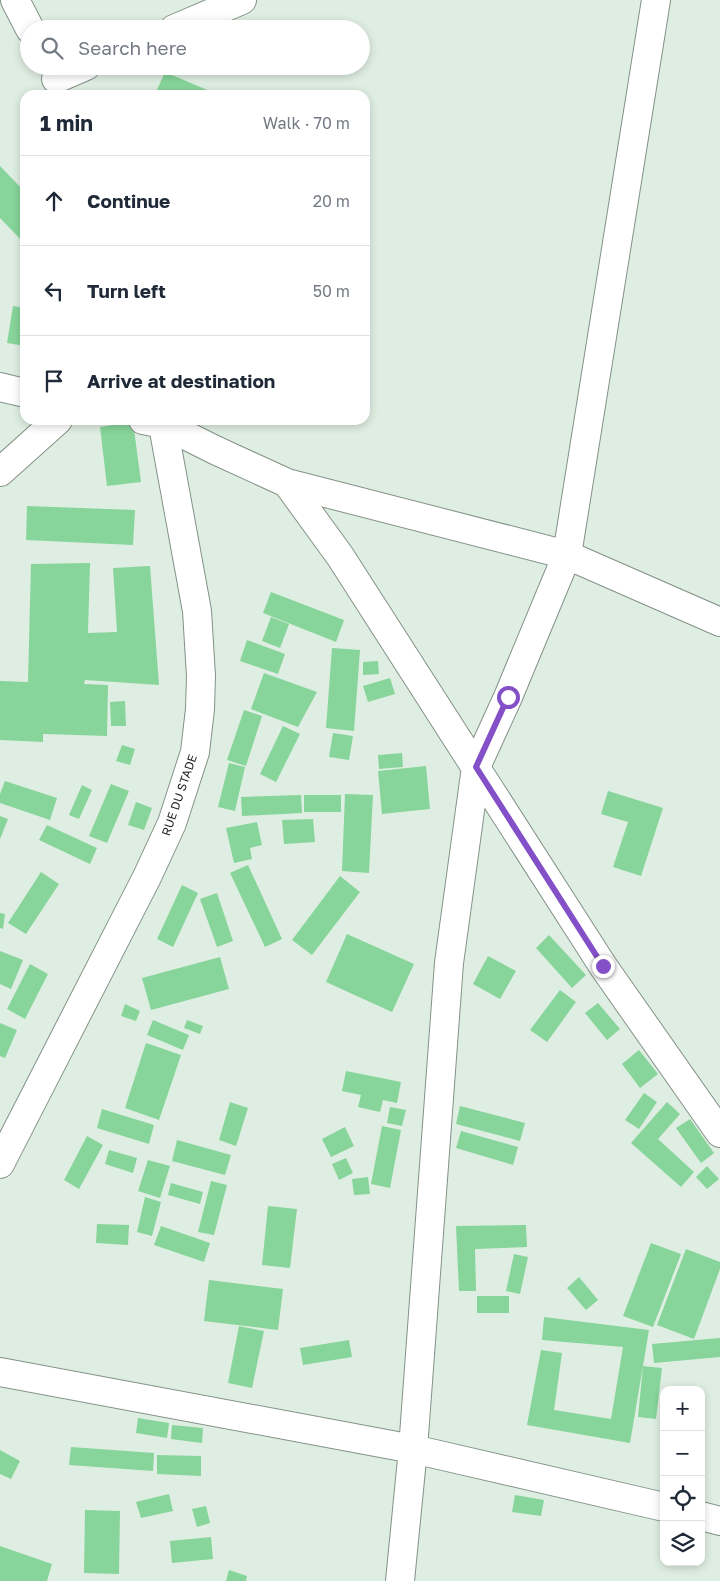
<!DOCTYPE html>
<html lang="en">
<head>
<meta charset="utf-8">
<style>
  body { margin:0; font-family:"Golos Text",sans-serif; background:#f2f2f3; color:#1f2937 }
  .controls { position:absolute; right:15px; bottom:15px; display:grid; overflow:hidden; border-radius:10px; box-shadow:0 2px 8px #0003 }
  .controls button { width:45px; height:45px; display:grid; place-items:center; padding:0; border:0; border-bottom:1px solid #e0e1e3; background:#fff; color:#1f2937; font:25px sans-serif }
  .stop { position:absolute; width:15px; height:15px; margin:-11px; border:4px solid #8450c7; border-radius:50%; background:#fff }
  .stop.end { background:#8450c7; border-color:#fff; box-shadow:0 1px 5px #0008 }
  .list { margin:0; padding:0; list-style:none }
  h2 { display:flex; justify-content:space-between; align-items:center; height:65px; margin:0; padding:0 20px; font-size:21px }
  h2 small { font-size:16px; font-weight:400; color:#747a83 }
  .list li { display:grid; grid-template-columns:32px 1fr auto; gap:15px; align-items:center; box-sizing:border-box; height:90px; padding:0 20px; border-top:1px solid #e0e1e3 }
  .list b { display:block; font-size:19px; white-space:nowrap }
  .list em { font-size:16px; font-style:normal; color:#747a83 }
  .icon { flex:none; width:28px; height:28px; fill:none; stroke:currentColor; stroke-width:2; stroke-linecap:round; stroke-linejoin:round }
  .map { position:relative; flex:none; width:720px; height:1581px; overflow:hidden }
  .search { position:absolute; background:#fff; box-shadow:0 2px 8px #0003; left:20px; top:20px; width:350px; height:55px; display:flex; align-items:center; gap:12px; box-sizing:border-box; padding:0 18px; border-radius:28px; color:#747a83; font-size:19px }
  .panel { position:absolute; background:#fff; box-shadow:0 2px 8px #0003; left:20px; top:90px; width:350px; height:335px; border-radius:15px }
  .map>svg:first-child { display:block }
  .building { fill:#87d59a }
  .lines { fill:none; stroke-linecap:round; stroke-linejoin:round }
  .street-casing { stroke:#849287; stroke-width:30 }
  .street { stroke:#fff; stroke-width:28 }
  .route { stroke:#8450c7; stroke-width:6 }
  .labels { text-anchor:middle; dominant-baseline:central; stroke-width:4.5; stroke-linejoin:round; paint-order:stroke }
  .street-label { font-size:12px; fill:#1d231e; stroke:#fff }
</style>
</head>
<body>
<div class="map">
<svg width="720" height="1581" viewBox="0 0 720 1581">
  <rect width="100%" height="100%" fill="#dfeee2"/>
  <path class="building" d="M165 72 219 95H164L156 92Z
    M0 166 25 192V244L0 218Z
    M13 306 25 308V346L7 343Z
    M133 422 141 482 107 486 100 427Z
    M27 506 135 510 133 545 26 540Z
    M90 563 88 633 117 632 113 568 150 566 159 685 85 680 84 684 108 685 107 736 43 734V742L0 740V681L28 682 31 564Z
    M271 592 344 620 336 642 263 613Z
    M271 617 289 624 280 648 262 641Z
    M247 640 285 654 278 674 240 661Z
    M332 648 360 650 354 731 326 728Z
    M378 661 379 674 363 675V662Z
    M264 673 317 692 298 727 251 709Z
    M390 678 395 694 368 702 363 686Z
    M125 701 126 726H111L110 702Z
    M244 710 262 716 246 766 227 760Z
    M283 726 300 734 276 782 260 774Z
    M333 733 353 736 349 760 329 757Z
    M122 745 135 749 130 765 116 761Z
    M402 753 403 767 379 769 378 755Z
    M229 763 245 767 235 811 218 807Z
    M426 766 430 809 382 814 378 771Z
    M5 781 57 798 50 820 0 803V794Z
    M111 784 129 791 107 843 89 836Z
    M82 785 92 790 79 819 69 815Z
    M608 791 663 808 641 876 613 867 628 822 601 814Z
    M345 794 373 795 369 873 342 871Z
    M301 795 302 813 242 816 241 797Z
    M304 795H341V812H304Z
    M136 802 152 808 144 830 128 825Z
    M0 816 8 819 0 839Z
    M313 819 315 842 284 844 282 820Z
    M257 822 262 845 250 848 252 859 234 863 226 828Z
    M47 825 97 848 90 864 39 840Z
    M248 865 282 939 265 947 230 873Z
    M41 872 59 884 26 934 8 923Z
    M340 876 360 892 312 955 292 940Z
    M182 885 198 893 173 947 157 939Z
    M217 893 233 941 217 947 200 899Z
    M0 913 5 914 3 929 0 928Z
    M347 934 414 964 392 1012 326 982Z
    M549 935 586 975 572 988 536 948Z
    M0 951 23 960 11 989 0 984Z
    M488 956 516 971 500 999 473 984Z
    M220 957 229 989 151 1010 142 978Z
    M30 964 48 974 25 1019 7 1009Z
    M560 990 576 1002 547 1042 530 1030Z
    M598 1003 620 1029 607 1040 585 1013Z
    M125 1004 140 1011 136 1021 121 1016Z
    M153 1020 189 1035 183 1050 147 1035Z
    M187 1020 203 1026 200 1034 184 1028Z
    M0 1023 17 1030 5 1058 0 1056Z
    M146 1043 181 1055 159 1120 125 1108Z
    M639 1050 658 1074 640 1088 622 1064Z
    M346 1071 401 1082 397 1103 383 1100 380 1112 358 1107 361 1095 342 1091Z
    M644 1093 657 1102 639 1129 625 1120Z
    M230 1102 248 1108 236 1146 219 1140Z
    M667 1102 680 1114 658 1139 694 1172 681 1187 631 1143Z
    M460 1106 525 1123 520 1141 456 1124Z
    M390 1107 406 1110 402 1126 387 1123Z
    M102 1109 154 1125 149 1144 97 1128Z
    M690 1119 714 1153 701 1163 676 1128Z
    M382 1126 401 1130 390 1188 371 1184Z
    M345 1127 354 1146 331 1157 322 1139Z
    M461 1131 518 1147 513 1165 456 1148Z
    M87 1136 103 1145 79 1189 64 1180Z
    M177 1140 231 1155 225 1175 172 1161Z
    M109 1150 137 1158 133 1173 105 1164Z
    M346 1158 353 1173 339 1180 332 1164Z
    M148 1160 170 1166 160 1198 138 1191Z
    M707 1166 719 1179 707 1189 696 1177Z
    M368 1177 370 1194 354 1195 352 1179Z
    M211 1181 227 1185 214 1235 198 1232Z
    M171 1183 203 1192 200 1204 168 1195Z
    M145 1197 161 1202 152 1236 137 1232Z
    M268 1206 297 1209 290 1268 262 1265Z
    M97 1224 129 1225 128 1245 96 1243Z
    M526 1225 527 1247 475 1249 476 1291H459L456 1226Z
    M161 1226 210 1243 204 1262 154 1245Z
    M651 1243 681 1254 653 1327 623 1316Z
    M686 1249 720 1262V1269L694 1339 657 1325Z
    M514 1254 528 1257 520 1294 506 1291Z
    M579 1277 598 1300 586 1310 567 1288Z
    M209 1280 283 1289 278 1330 204 1321Z
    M477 1296H509V1313H477Z
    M544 1317 649 1330 630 1443 527 1425 541 1350 562 1353 554 1410 611 1419 623 1347 542 1340Z
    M239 1326 264 1331 252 1388 228 1383Z
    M720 1338V1357L654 1363 652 1344Z
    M349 1340 352 1357 303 1365 300 1348Z
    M643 1366 662 1368 656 1419 638 1417Z
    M138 1418 169 1423 167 1438 136 1433Z
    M172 1425 203 1428 202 1443 171 1439Z
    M71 1447 154 1453 153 1471 69 1465Z
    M0 1450 20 1461 11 1479 0 1474Z
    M157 1455 201 1456V1476L157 1474Z
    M169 1494 173 1511 141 1518 136 1502Z
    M515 1495 544 1500 541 1516 512 1512Z
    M206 1506 210 1523 197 1527 192 1509Z
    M85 1510 120 1511 119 1574 84 1573Z
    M211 1537 213 1559 172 1563 170 1541Z
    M0 1546 52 1564 47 1581H0Z
    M229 1570 247 1576 246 1581H226Z"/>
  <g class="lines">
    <g class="street-casing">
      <path id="street" d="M15 0 30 29
        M174 29 242 0
        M56 79 86 66
        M0 387 25 393
        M143 420 163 424 215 450 287 483 340 556 603 966 720 1133
        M0 472 58 420
        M287 483 567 555 720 622
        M0 1164 147 877 172 823 195 752 200 709 201 676 197 611 162 420
        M0 1372 413 1449 664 1507
        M701 1516 720 1521
        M400 1581 413 1449 449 963 476 767 508 697 567 555 656 0"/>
    </g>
    <use href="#street" class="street"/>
  </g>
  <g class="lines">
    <path class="route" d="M508 697 476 767 603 966"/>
  </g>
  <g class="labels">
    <g class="street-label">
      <text transform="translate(179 795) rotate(-71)">RUE DU STADE</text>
    </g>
  </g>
</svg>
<div class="controls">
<button>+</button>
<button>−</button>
<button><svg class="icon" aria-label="locate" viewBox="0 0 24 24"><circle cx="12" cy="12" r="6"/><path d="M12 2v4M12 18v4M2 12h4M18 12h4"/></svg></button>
<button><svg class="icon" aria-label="layers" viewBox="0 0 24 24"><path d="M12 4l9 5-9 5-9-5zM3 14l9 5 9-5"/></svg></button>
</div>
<div class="stop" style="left:508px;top:697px"></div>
<div class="stop end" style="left:603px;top:966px"></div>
<div class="search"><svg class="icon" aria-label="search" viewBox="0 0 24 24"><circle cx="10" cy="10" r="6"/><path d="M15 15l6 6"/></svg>Search here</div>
<section class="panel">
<h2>1 min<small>Walk · 70 m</small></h2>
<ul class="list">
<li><svg class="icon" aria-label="ahead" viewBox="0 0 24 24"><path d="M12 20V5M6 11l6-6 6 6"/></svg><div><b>Continue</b></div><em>20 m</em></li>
<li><svg class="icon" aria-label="left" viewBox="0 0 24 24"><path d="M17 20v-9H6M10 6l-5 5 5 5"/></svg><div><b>Turn left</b></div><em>50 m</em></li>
<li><svg class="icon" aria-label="arrive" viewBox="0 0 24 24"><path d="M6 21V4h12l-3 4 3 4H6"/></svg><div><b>Arrive at destination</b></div></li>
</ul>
</section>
</div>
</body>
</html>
